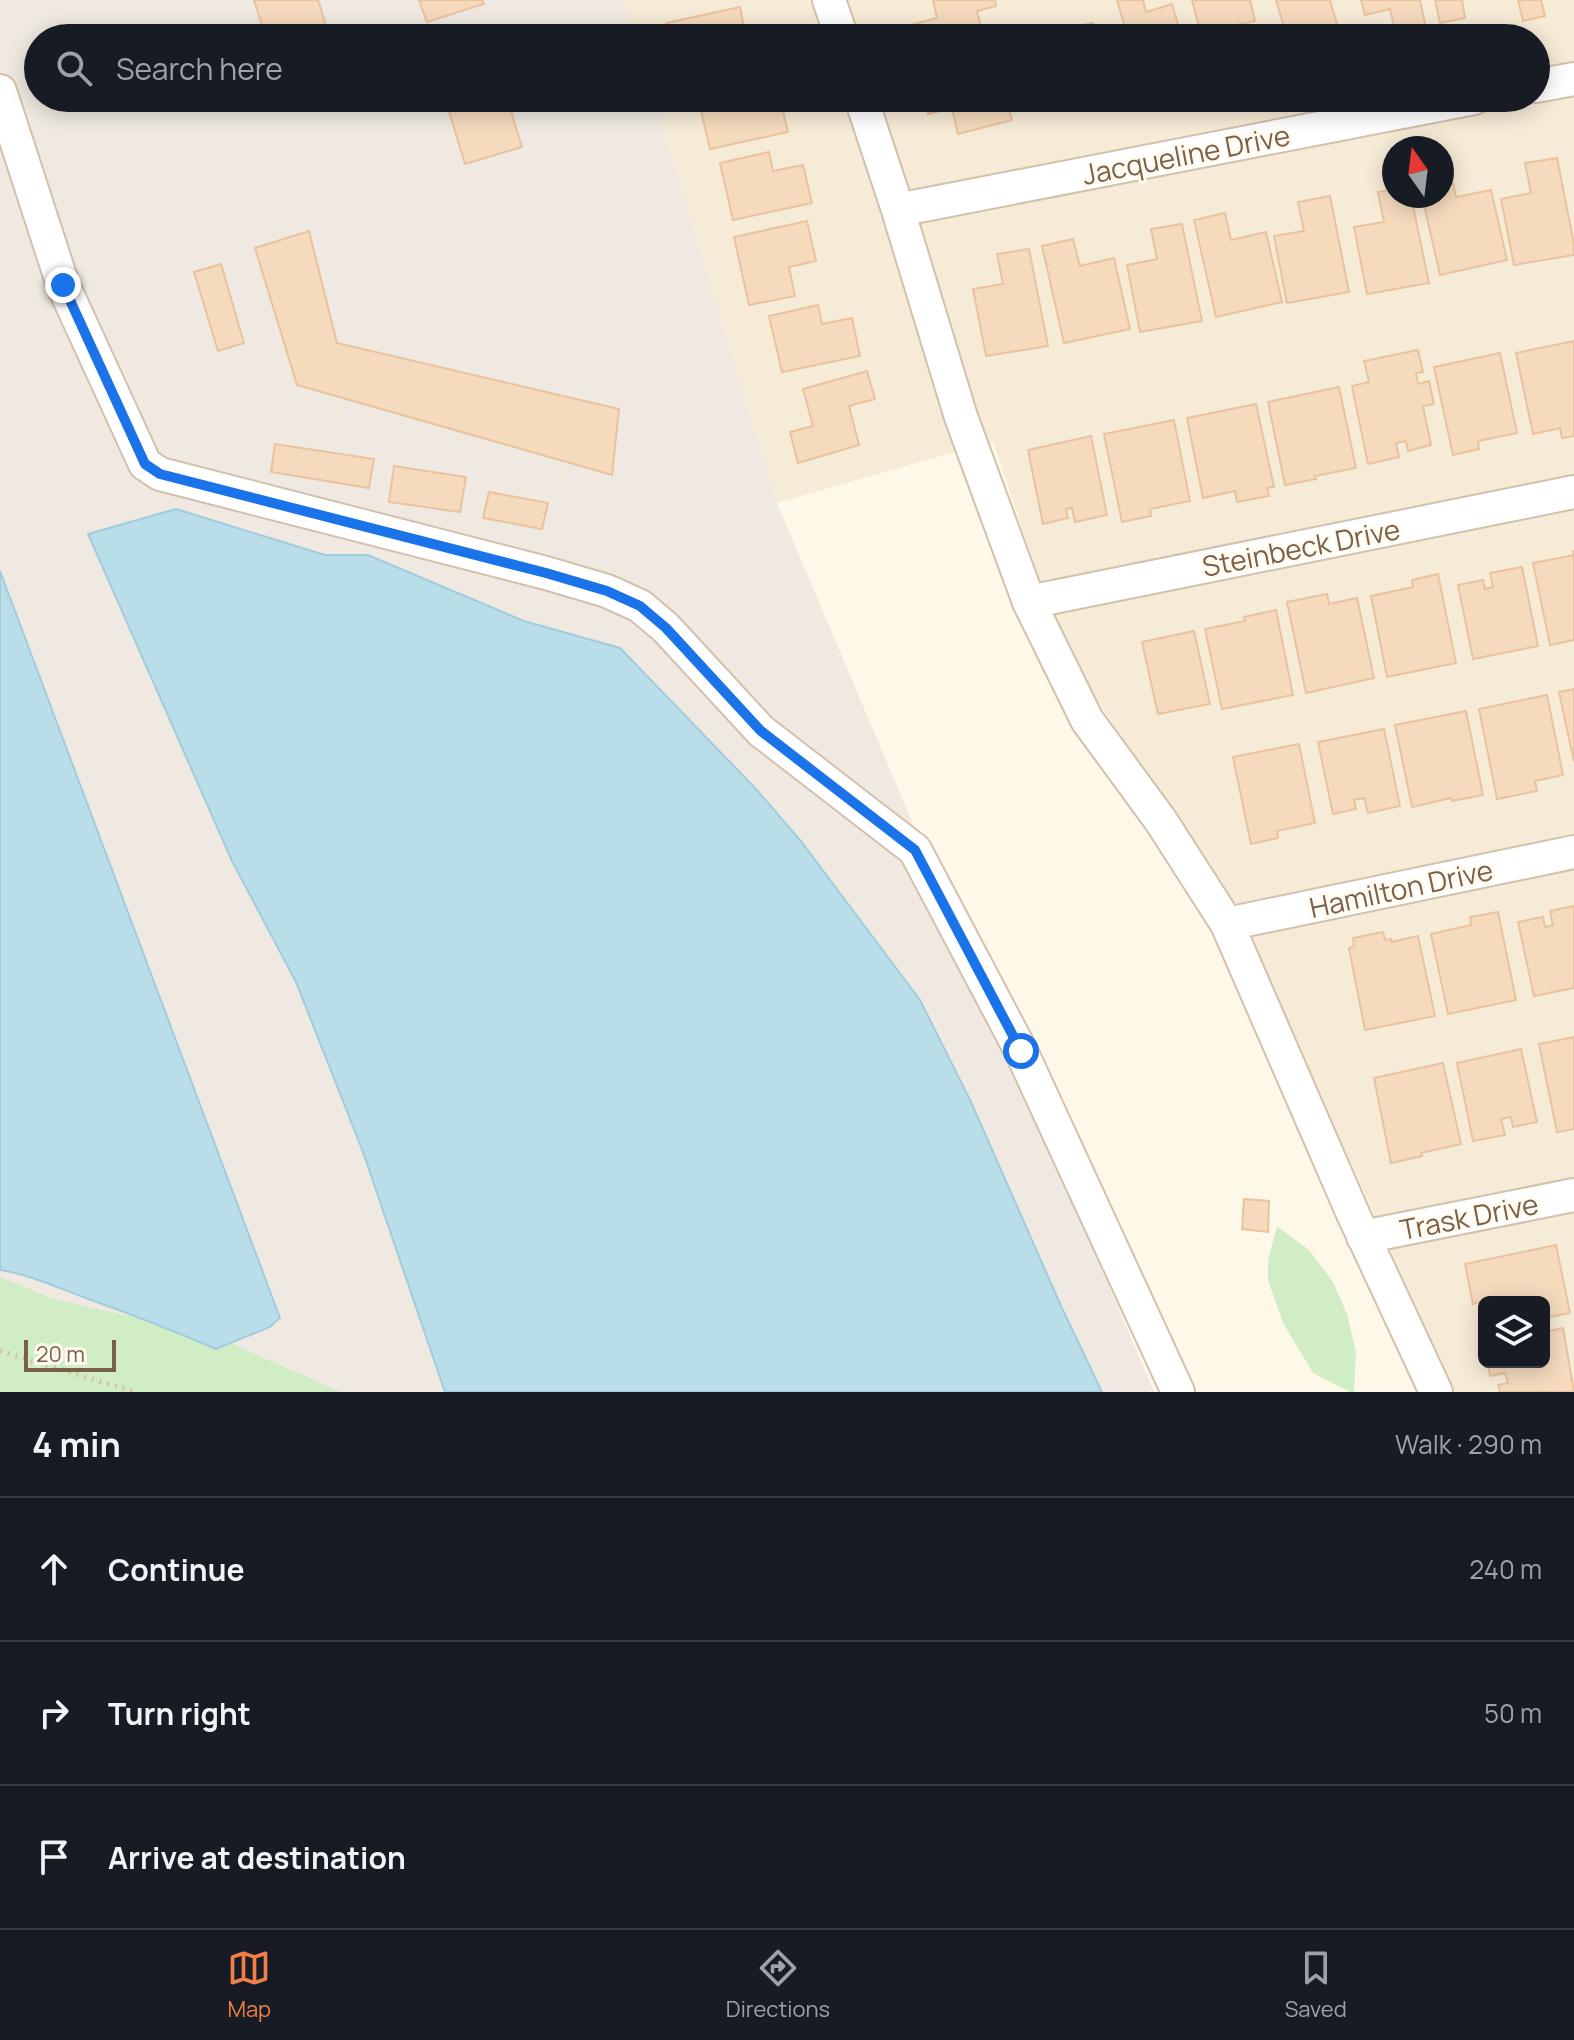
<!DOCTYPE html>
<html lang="en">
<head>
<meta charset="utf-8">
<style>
  body { margin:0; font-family:Manrope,sans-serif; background:#20242c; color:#f1f3f6 }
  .controls { position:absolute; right:24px; bottom:24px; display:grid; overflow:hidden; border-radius:12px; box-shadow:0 4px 20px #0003 }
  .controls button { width:72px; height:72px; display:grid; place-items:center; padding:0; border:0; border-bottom:2px solid #363941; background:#171b24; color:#f1f3f6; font:40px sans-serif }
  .compass { position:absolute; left:1382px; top:136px; width:72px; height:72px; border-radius:50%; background:#171b24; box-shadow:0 4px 20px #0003; rotate:346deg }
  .scale { position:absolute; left:24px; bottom:20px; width:92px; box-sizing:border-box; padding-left:8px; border:4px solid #7b6049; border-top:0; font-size:22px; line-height:28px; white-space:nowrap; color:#7b6049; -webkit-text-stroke:6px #fffbf0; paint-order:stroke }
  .stop { position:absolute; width:24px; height:24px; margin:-18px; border:6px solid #1a73e8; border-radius:50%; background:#fff }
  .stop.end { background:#1a73e8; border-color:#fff; box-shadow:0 2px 8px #0008 }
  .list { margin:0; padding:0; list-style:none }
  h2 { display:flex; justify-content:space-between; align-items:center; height:104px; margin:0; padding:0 32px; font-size:34px }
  h2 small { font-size:26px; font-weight:400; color:#9ea1a6 }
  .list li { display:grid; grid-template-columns:52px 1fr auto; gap:24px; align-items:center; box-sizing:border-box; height:144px; padding:0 32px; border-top:2px solid #363941 }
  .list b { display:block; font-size:30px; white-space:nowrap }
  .list em { font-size:26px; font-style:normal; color:#9ea1a6 }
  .icon { flex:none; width:44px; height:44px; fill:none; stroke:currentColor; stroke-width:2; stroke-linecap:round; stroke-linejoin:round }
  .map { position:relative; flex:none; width:1574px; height:1392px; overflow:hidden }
  .search { position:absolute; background:#171b24; box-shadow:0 4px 20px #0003; left:24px; right:24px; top:24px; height:88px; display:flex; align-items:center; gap:20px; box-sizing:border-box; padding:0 28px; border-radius:44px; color:#9ea1a6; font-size:30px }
  .sheet { height:536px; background:#171b24 }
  nav { display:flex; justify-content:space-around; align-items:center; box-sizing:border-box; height:112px; border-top:2px solid #363941; background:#171b24; font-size:22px; color:#9ea1a6 }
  nav a { display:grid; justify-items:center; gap:4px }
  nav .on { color:#ef7f46 }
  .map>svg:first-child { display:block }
  .residential { fill:#f6ebd6; fill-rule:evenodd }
  .industrial { fill:#efe9e1 }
  .green { fill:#d1edc5 }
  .water { fill:#baddea; stroke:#a0ccdc; stroke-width:2 }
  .building { fill:#f5dabe; stroke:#e9c39d; stroke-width:2 }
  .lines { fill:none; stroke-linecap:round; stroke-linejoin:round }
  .street-casing { stroke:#d2c1ac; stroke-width:36 }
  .path { stroke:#dbbea0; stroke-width:5; stroke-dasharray:2 6; stroke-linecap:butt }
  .street { stroke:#fff; stroke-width:32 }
  .route { stroke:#1a73e8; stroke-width:10 }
  .labels { text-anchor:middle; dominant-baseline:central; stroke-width:6; stroke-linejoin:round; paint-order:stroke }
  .street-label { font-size:28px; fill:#7b6049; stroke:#fffbf0 }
</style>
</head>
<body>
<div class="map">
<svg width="1574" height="1392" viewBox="0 0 1574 1392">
  <rect width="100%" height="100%" fill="#fef8e8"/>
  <path class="residential" d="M624 0H1574V1392H1454L1241 918 1062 647 993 441 777 503 654 98H1536V38H636ZM1394 148H1442V196H1394ZM1484 1302H1544V1362H1484Z"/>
  <path class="industrial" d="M0 0H624L636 38H38V98H654L777 503 1154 1392H155L0 1330Z"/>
  <path class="green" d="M1277 1226 1309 1250 1333 1282 1347 1314 1356 1352 1354 1392H1350L1313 1373 1283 1323 1268 1280V1260Z
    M0 1277 54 1299 212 1335 341 1392H0Z"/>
  <path class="water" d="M176 509 325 555H368L524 621 620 648 755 788 800 840 920 1000 971 1102 1061 1306 1102 1392H445L363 1152 296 982 232 861 88 534Z
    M0 571 280 1318 270 1327 216 1349C172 1330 128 1313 83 1297 56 1287 28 1274 0 1270Z"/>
  <path class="building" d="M254 0H318L330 38H266Z
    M419 0H482L484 4 427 22Z
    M933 0H995L996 6 977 11 983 35 969 38H918L914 24 937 18Z
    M1117 0H1143L1146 12 1172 4 1182 38H1128Z
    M1192 0H1250L1255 21 1223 28 1225 38H1202Z
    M1276 0H1330L1341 38H1311L1308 27 1286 34Z
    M1361 0H1420L1426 28 1396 35 1390 9 1365 15Z
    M1435 0H1462L1465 18 1440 23Z
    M1518 0H1541L1545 16 1523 21Z
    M740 7 746 38H670L666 23Z
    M1093 23 1096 38H1042L1041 32Z
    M445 98H507L522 147 465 164Z
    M698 98H749L750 101 762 98H780L788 132 710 149Z
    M923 98H1006L1012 120 958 134 952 108 928 114Z
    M1055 98H1082V99L1056 104Z
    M769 152 773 171 803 165 812 203 733 220 720 163Z
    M1557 158 1574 244V255L1514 265 1501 199 1531 193 1525 163Z
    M1450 171 1456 197 1491 190 1507 260 1440 275 1422 196H1442V173Z
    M1394 189V196H1411L1429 283 1367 294 1354 227 1384 222 1378 192Z
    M1330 196 1349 292 1287 303 1274 236 1304 231 1298 202Z
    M1225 213 1231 240 1266 232 1282 302 1216 317 1194 220Z
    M807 221 816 261 789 267 795 296 749 305 734 237Z
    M1182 224 1202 321 1140 332 1127 265 1157 259 1151 229Z
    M309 231 337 343 619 409 612 475 297 385 255 248Z
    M1073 239 1080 266 1114 258 1130 329 1064 343 1042 246Z
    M1029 249 1048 346 986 356 973 289 1003 284 997 254Z
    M221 264 244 343 218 351 194 272Z
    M818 305 822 324 852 318 860 356 782 372 769 316Z
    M1574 341V436L1562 438 1560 428 1533 434 1516 353Z
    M1418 350 1423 372 1416 373 1418 384 1429 381 1434 404 1423 406 1431 445 1408 451 1406 441 1396 443 1399 457 1368 464 1352 386 1369 382 1364 361Z
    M1500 353 1517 433 1478 441 1479 449 1453 455 1434 367Z
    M867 371 875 399 849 406 859 445 798 463 790 432 813 426 803 389Z
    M1339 387 1356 468 1315 476 1316 479 1285 485 1268 402Z
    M1256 404 1274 487 1267 488 1269 496 1237 502 1235 491 1203 498 1187 418Z
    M1174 420 1190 501 1150 509 1151 516 1122 522 1104 434Z
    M1091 436 1107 515 1075 522 1072 508 1066 509 1068 518 1043 524 1028 450Z
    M275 444 374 459 369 488 271 472Z
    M394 466 466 477 460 512 389 502Z
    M489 492 548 503 542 529 483 518Z
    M1573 551H1574V640L1550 645 1533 563 1574 555Z
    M1522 567 1538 646 1473 659 1458 585 1483 580 1485 589 1493 587 1490 573Z
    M1438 574 1456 663 1387 677 1371 596 1413 587 1412 580Z
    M1327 594 1329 604 1357 598 1374 678 1306 693 1287 602Z
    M1276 610 1293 695 1222 709 1205 629 1245 621 1244 617Z
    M1194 631 1210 704 1158 714 1142 642Z
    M1574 689V762L1559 692Z
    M1547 695 1563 775 1535 781 1537 791 1497 799 1479 709Z
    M1466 711 1483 795 1452 801 1451 798 1412 807 1395 725Z
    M1384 729 1400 806 1368 813 1364 798 1354 800 1356 809 1333 814 1318 742Z
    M1299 744 1315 823 1277 831 1278 838 1251 844 1233 757Z
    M1574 906V988L1534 996 1518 922 1543 917 1545 927 1553 925 1550 911Z
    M1498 912 1516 1000 1448 1014 1431 934 1471 925 1470 917Z
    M1383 932 1385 940 1391 939V942L1418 936 1435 1016 1365 1030 1349 948 1354 946 1353 938Z
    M1574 1037V1129L1557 1132 1539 1044Z
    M1521 1049 1537 1122 1513 1127 1511 1117 1501 1119 1505 1135 1473 1141 1457 1063Z
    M1443 1063 1461 1144 1421 1153 1422 1156 1391 1163 1374 1078Z
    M1244 1199 1269 1201 1268 1232 1242 1229Z
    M1556 1245 1570 1313 1544 1318V1302L1484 1301 1473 1304 1465 1264Z
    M1563 1328 1574 1392H1500L1498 1385 1508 1383 1505 1373 1490 1376 1488 1362H1544V1332Z"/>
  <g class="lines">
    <g class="street-casing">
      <path id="street" d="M829 0 842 38
        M1536 86 1574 79
        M0 91 63 285 145 464 160 474 546 573 607 591 640 606 666 628 761 731 915 850 1021 1051 1178 1392
        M861 98 898 210 961 417 1029 602 1087 720 1161 821 1227 924 1354 1216 1436 1392
        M898 210 1474 98
        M1029 602 1574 492
        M1227 924 1574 852
        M1363 1237 1574 1195"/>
    </g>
    <path class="path" d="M0 1351 135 1392"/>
    <use href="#street" class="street"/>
  </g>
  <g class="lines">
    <path class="route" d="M63 285 145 464 160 474 546 573 607 591 640 606 666 628 761 731 915 850 1021 1051"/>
  </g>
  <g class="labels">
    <g class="street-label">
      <text transform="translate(1186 154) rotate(-11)">Jacqueline Drive</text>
      <text transform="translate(1301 547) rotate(-11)">Steinbeck Drive</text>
      <text transform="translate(1401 888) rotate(-12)">Hamilton Drive</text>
      <text transform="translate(1469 1216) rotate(-11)">Trask Drive</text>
    </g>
  </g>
</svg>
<div class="controls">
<button><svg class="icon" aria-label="layers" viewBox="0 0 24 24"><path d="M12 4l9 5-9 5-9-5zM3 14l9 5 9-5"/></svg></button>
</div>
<svg class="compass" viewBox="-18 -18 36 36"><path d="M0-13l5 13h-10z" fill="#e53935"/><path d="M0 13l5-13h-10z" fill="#9ea1a6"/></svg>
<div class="scale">20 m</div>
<div class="stop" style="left:1021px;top:1051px"></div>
<div class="stop end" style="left:63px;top:285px"></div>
<div class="search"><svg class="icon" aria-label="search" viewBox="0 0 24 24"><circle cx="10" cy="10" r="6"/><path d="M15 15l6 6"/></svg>Search here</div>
</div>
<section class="sheet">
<h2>4 min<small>Walk · 290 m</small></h2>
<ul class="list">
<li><svg class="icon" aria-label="ahead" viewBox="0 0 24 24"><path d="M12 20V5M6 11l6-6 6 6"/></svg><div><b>Continue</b></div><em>240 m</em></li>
<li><svg class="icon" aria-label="right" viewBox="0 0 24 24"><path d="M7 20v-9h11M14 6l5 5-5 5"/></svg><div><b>Turn right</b></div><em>50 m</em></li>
<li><svg class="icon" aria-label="arrive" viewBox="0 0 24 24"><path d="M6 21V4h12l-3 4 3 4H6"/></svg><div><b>Arrive at destination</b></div></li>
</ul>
</section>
<nav>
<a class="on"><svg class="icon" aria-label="map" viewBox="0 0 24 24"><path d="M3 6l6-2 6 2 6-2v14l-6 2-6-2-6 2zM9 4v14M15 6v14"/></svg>Map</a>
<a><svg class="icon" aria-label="directions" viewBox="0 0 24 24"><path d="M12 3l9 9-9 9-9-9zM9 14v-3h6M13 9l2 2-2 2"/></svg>Directions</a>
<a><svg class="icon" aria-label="saved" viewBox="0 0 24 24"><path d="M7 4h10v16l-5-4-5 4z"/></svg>Saved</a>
</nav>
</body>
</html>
